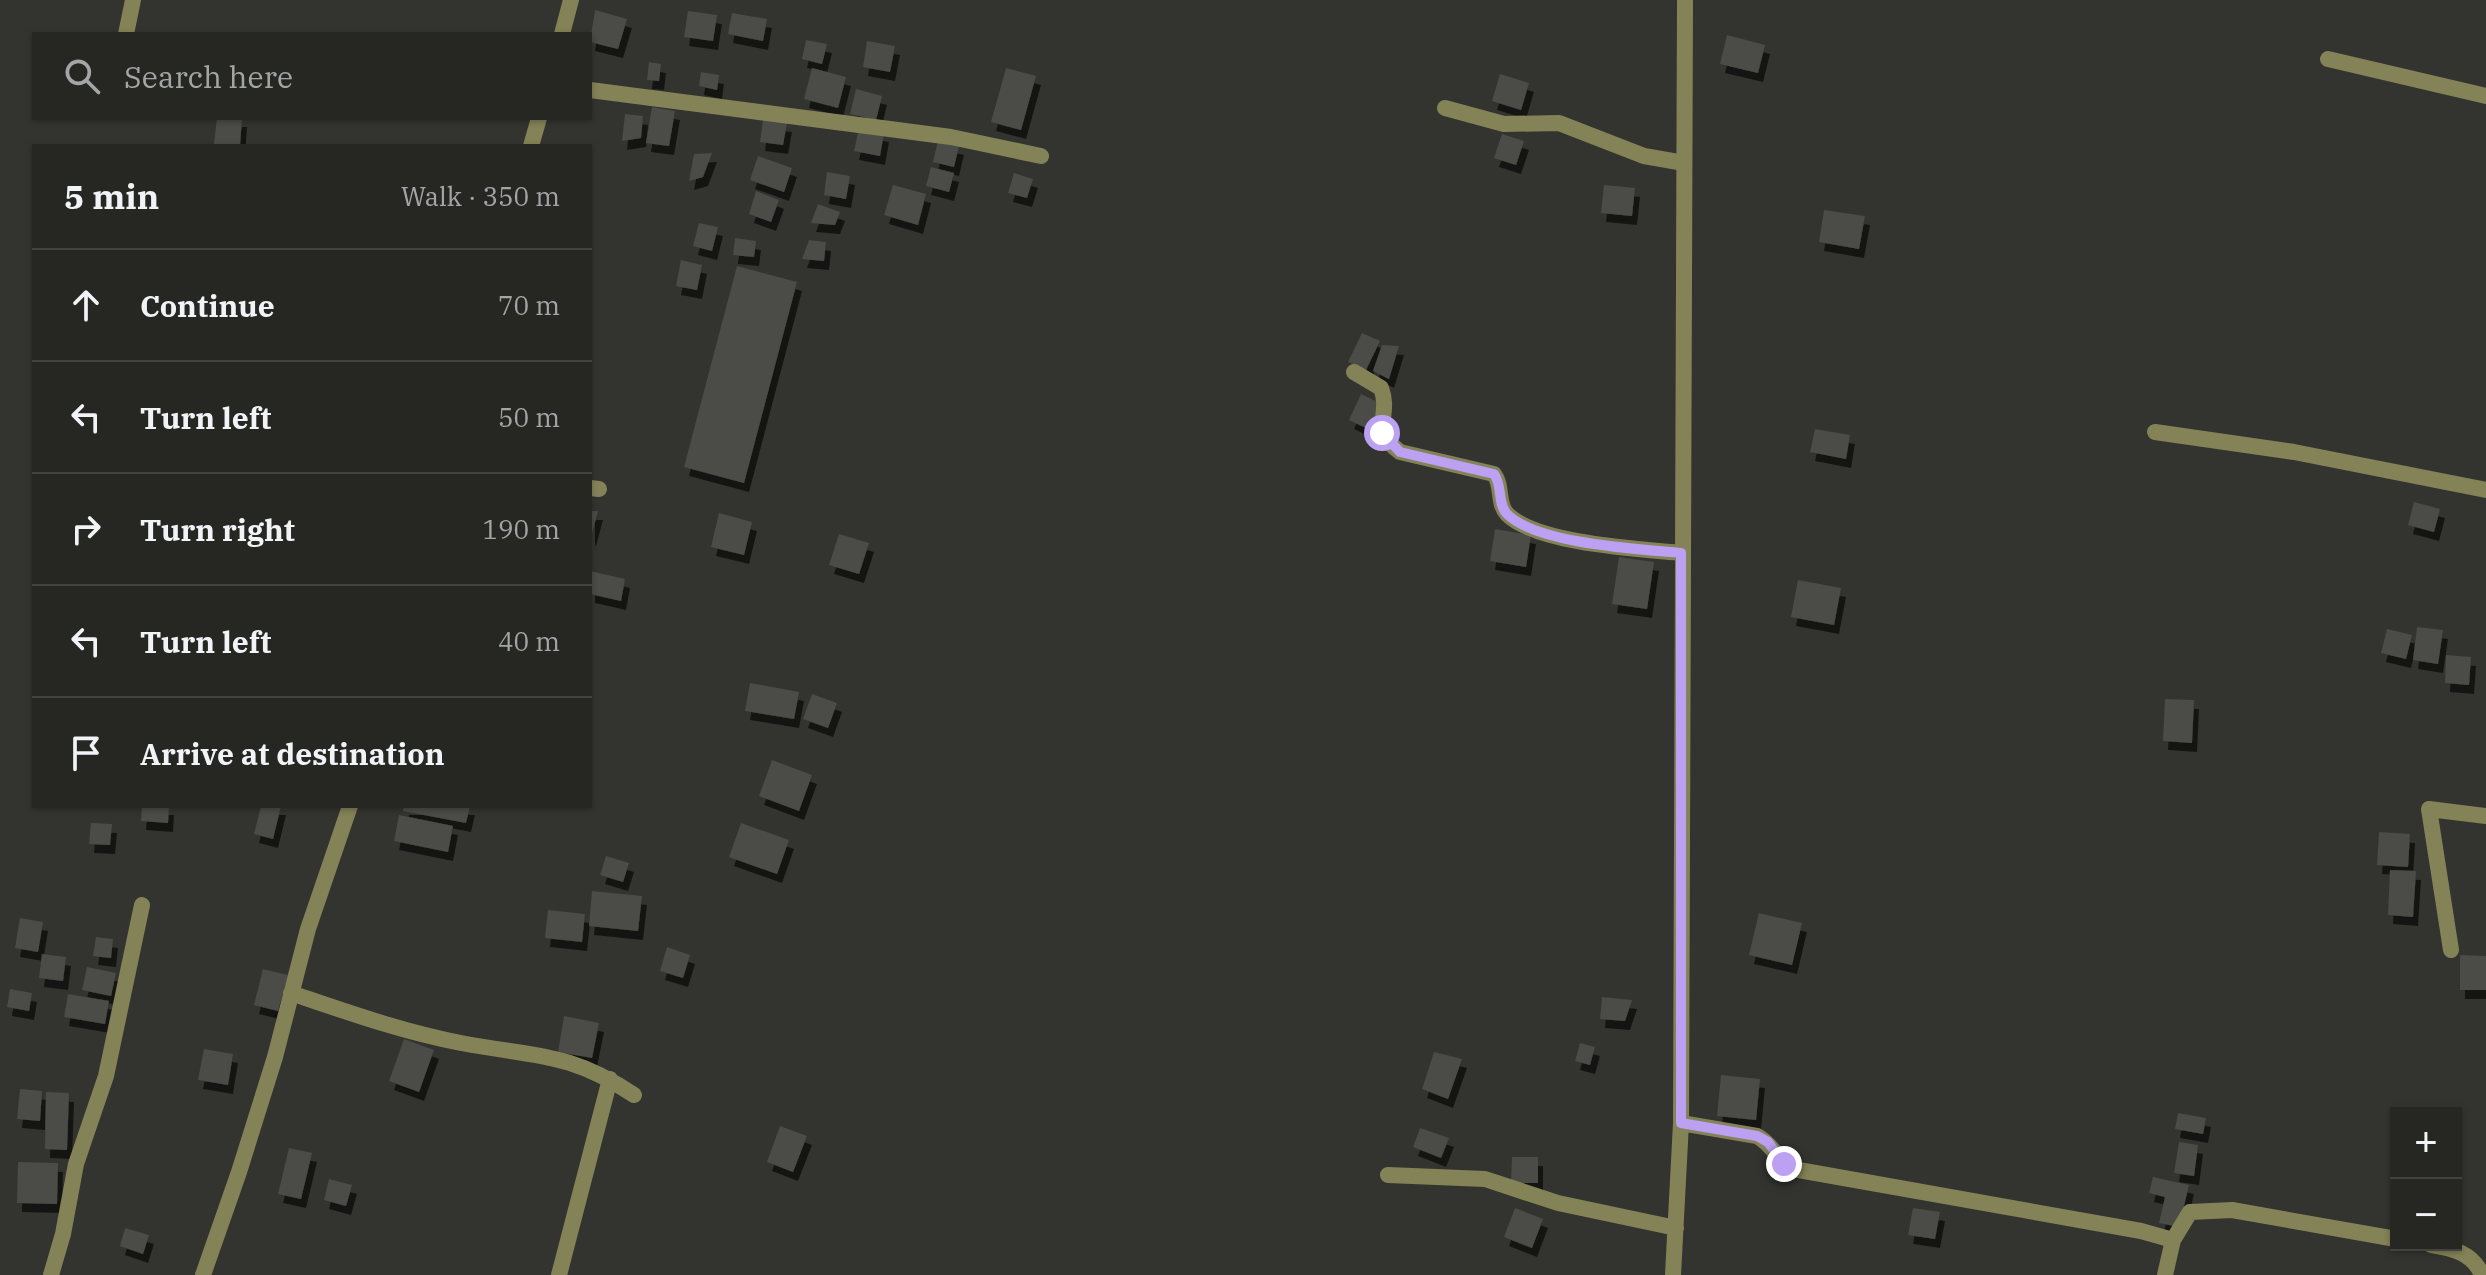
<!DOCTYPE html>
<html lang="en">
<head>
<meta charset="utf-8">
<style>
  body { margin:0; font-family:"IBM Plex Serif",serif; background:#323230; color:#f1f3f6 }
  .controls { position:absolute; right:24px; bottom:24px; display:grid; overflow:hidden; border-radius:0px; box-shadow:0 2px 6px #0004 }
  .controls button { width:72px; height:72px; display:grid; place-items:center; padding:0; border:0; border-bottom:2px solid #424341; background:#262623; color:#f1f3f6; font:40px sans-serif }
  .stop { position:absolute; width:24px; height:24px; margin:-18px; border:6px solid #bca0f2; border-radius:50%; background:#fff }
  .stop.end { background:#bca0f2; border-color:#fff; box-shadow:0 2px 8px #0008 }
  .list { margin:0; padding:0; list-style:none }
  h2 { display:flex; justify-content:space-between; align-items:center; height:104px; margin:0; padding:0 32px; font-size:34px }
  h2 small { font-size:26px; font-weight:400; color:#a4a5a6 }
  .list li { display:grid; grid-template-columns:52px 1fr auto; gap:24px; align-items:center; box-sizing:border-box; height:112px; padding:0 32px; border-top:2px solid #424341 }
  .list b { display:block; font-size:30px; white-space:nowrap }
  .list em { font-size:26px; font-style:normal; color:#a4a5a6 }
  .icon { flex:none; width:44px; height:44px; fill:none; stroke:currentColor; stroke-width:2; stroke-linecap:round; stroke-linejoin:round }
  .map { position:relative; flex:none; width:2486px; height:1275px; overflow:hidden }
  .search { position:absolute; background:#262623; box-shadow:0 2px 6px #0004; left:32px; top:32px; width:560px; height:88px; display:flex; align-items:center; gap:20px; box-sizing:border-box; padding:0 28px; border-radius:0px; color:#a4a5a6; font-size:30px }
  .panel { position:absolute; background:#262623; box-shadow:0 2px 6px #0004; left:32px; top:144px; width:560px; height:664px; border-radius:0px }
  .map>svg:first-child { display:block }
  .building { fill:#4b4b46; filter:url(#shadow) }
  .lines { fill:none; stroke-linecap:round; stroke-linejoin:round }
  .minor { stroke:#848357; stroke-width:16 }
  .route { stroke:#bca0f2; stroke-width:10 }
</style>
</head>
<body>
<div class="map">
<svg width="2486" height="1275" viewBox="0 0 2486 1275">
  <defs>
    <filter id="shadow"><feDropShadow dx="5" dy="9" stdDeviation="0" flood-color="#0009"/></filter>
  </defs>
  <rect width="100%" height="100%" fill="#33332f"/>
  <path class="building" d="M595 10 627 19 618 49 590 42Z
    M688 11 717 15 713 41 684 37Z
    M732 13 767 19 763 41 728 34Z
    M1727 35 1765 45 1758 73 1720 64Z
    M806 40 827 44 822 64 802 59Z
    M867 41 895 46 890 72 863 67Z
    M649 62 661 64 659 81 647 80Z
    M812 68 846 77 838 108 804 99Z
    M1006 68 1036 76 1021 130 991 122Z
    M701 72 719 75 717 90 699 86Z
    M1500 74 1529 83 1521 110 1492 101Z
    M856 89 882 96 876 120 850 114Z
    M652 107 675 111 669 146 646 143Z
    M625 114 643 116 641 138 622 141Z
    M217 118H242L240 146 214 144Z
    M763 120 787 123 783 145 760 142Z
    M859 128 884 133 880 156 854 151Z
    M1502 134 1524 141 1516 165 1494 158Z
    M938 141 959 146 954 167 933 162Z
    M712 153 703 177 689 181 694 154Z
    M758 156 792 168 784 192 750 180Z
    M931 167 954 173 949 192 926 186Z
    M827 172 850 176 846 199 824 195Z
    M1014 173 1033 179 1027 198 1008 193Z
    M893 185 926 194 918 225 884 215Z
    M1604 185 1635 188 1632 216 1601 213Z
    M756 191 779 200 771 222 749 214Z
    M818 204 840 212 835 225 811 223Z
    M1824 210 1865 216 1859 249 1819 242Z
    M699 223 718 227 712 251 693 246Z
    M735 238 756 241 754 257 733 255Z
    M809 240 826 242 824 261 802 259Z
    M681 260 702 265 697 290 676 286Z
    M737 266 797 282 744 483 684 467Z
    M1362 333 1380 341 1366 370 1348 362Z
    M1382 345 1399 346 1389 379 1373 371Z
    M1361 394 1382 404 1370 430 1349 420Z
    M1815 429 1850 435 1846 459 1810 452Z
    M2414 502 2440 509 2434 532 2408 525Z
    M590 511H598L591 537 590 536Z
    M719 513 752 522 744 555 711 547Z
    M1495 529 1531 535 1526 567 1490 561Z
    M839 534 869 543 859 574 829 565Z
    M1619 557 1654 562 1647 609 1612 604Z
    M590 571 625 579 621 601 590 594Z
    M1798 580 1841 588 1834 625 1791 617Z
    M2417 627 2443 630 2438 664 2413 660Z
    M2387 629 2412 635 2406 659 2381 653Z
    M2446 655 2471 657 2469 685 2445 683Z
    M750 683 799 692 794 719 745 711Z
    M812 694 837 703 828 728 803 719Z
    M2165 699 2194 700 2192 743 2163 741Z
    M772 760 812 775 799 811 759 796Z
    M142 806H169L168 823 141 821Z
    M261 806H281L273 839 254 834Z
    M404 806H470L466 823 403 811Z
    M399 815 453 826 448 852 394 841Z
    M91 823 112 824 110 845 89 844Z
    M741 823 789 840 777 874 729 857Z
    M2379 832 2410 834 2408 867 2377 865Z
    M606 856 629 863 623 882 600 875Z
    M2390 870 2416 871 2413 917 2388 915Z
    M592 891 642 896 638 931 589 926Z
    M548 910 585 914 582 942 545 938Z
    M1759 913 1802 923 1792 965 1749 955Z
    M20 918 43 922 38 952 15 948Z
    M96 937 113 939 111 958 93 956Z
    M667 947 690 955 683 978 660 971Z
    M42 954 66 957 63 981 39 978Z
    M2460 955 2486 956V990H2460Z
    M87 967 116 973 111 996 82 990Z
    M263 969 288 975 278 1011 254 1005Z
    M10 989 32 993 29 1011 7 1007Z
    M68 994 109 1001 105 1024 64 1017Z
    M1602 997 1632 1000 1625 1021 1600 1019Z
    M564 1016 599 1023 592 1058 558 1052Z
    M404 1039 434 1050 419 1092 389 1081Z
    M1580 1043 1595 1047 1590 1065 1575 1061Z
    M204 1049 233 1054 228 1085 198 1080Z
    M1434 1052 1462 1059 1448 1099 1422 1089Z
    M1721 1075 1760 1079 1756 1120 1717 1116Z
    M20 1089 42 1091 40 1121 17 1119Z
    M46 1092 69 1093 67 1150 45 1149Z
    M2178 1113 2206 1118 2203 1134 2175 1129Z
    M780 1126 807 1136 793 1172 767 1162Z
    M1420 1128 1449 1138 1441 1158 1413 1147Z
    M2179 1142 2198 1145 2194 1176 2174 1173Z
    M289 1148 312 1153 301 1199 278 1194Z
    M1512 1157H1538V1183H1511Z
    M18 1162 58 1163 57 1204 17 1203Z
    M2153 1177 2189 1185 2179 1227 2159 1223 2165 1197 2149 1193Z
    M329 1179 352 1185 346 1206 324 1200Z
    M1515 1208 1543 1219 1532 1248 1504 1237Z
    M1913 1208 1940 1212 1935 1239 1908 1235Z
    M125 1228 149 1235 143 1254 120 1246Z"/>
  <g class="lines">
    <path class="minor" d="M126 34 133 0
      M562 34 571 0
      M2328 59 2486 96
      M590 90 951 137 1041 156
      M1445 108 1504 124 1559 123 1644 156 1684 163
      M531 146 539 118
      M1354 372 1381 388C1392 417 1368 428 1400 452L1494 474C1503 486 1497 504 1507 514 1537 544 1639 549 1681 553
      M2155 432 2294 452 2486 490
      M590 488 599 489
      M2451 950 2429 809 2486 816
      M291 993C347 1012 403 1032 461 1043 534 1057 568 1051 634 1095
      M1681 1123 1757 1136C1773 1144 1778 1162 1793 1169L2141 1231 2173 1240
      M1388 1175 1485 1179 1558 1203 1676 1228
      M2431 1245C2452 1248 2473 1253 2482 1275
      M51 1275 63 1234 76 1164 106 1076 142 905
      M203 1275 239 1172 275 1057 308 929 350 806
      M559 1275 610 1079
      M1673 1275 1681 1123 1685 0
      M2165 1275 2173 1240 2190 1212 2232 1210 2396 1239"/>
  </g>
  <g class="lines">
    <path class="route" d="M1382 433 1400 452 1494 474C1503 486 1497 504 1507 514 1537 544 1639 549 1681 553V1123L1757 1136 1768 1142 1784 1164"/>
  </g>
</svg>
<div class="controls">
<button>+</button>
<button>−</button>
</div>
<div class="stop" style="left:1382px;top:433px"></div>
<div class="stop end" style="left:1784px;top:1164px"></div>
<div class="search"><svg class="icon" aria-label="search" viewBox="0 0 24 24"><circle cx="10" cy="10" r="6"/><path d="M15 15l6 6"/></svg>Search here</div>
<section class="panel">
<h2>5 min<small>Walk · 350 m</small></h2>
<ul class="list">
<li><svg class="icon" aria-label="ahead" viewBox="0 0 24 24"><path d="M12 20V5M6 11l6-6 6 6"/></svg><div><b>Continue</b></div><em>70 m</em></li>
<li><svg class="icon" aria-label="left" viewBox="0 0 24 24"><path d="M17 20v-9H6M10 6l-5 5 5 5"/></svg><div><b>Turn left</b></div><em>50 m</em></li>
<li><svg class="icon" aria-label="right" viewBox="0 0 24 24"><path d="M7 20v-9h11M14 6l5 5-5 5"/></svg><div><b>Turn right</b></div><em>190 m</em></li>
<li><svg class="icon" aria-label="left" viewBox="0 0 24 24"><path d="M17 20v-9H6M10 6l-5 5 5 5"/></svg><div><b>Turn left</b></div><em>40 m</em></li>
<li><svg class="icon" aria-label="arrive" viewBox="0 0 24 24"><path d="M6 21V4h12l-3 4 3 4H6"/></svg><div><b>Arrive at destination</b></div></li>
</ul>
</section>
</div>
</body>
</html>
